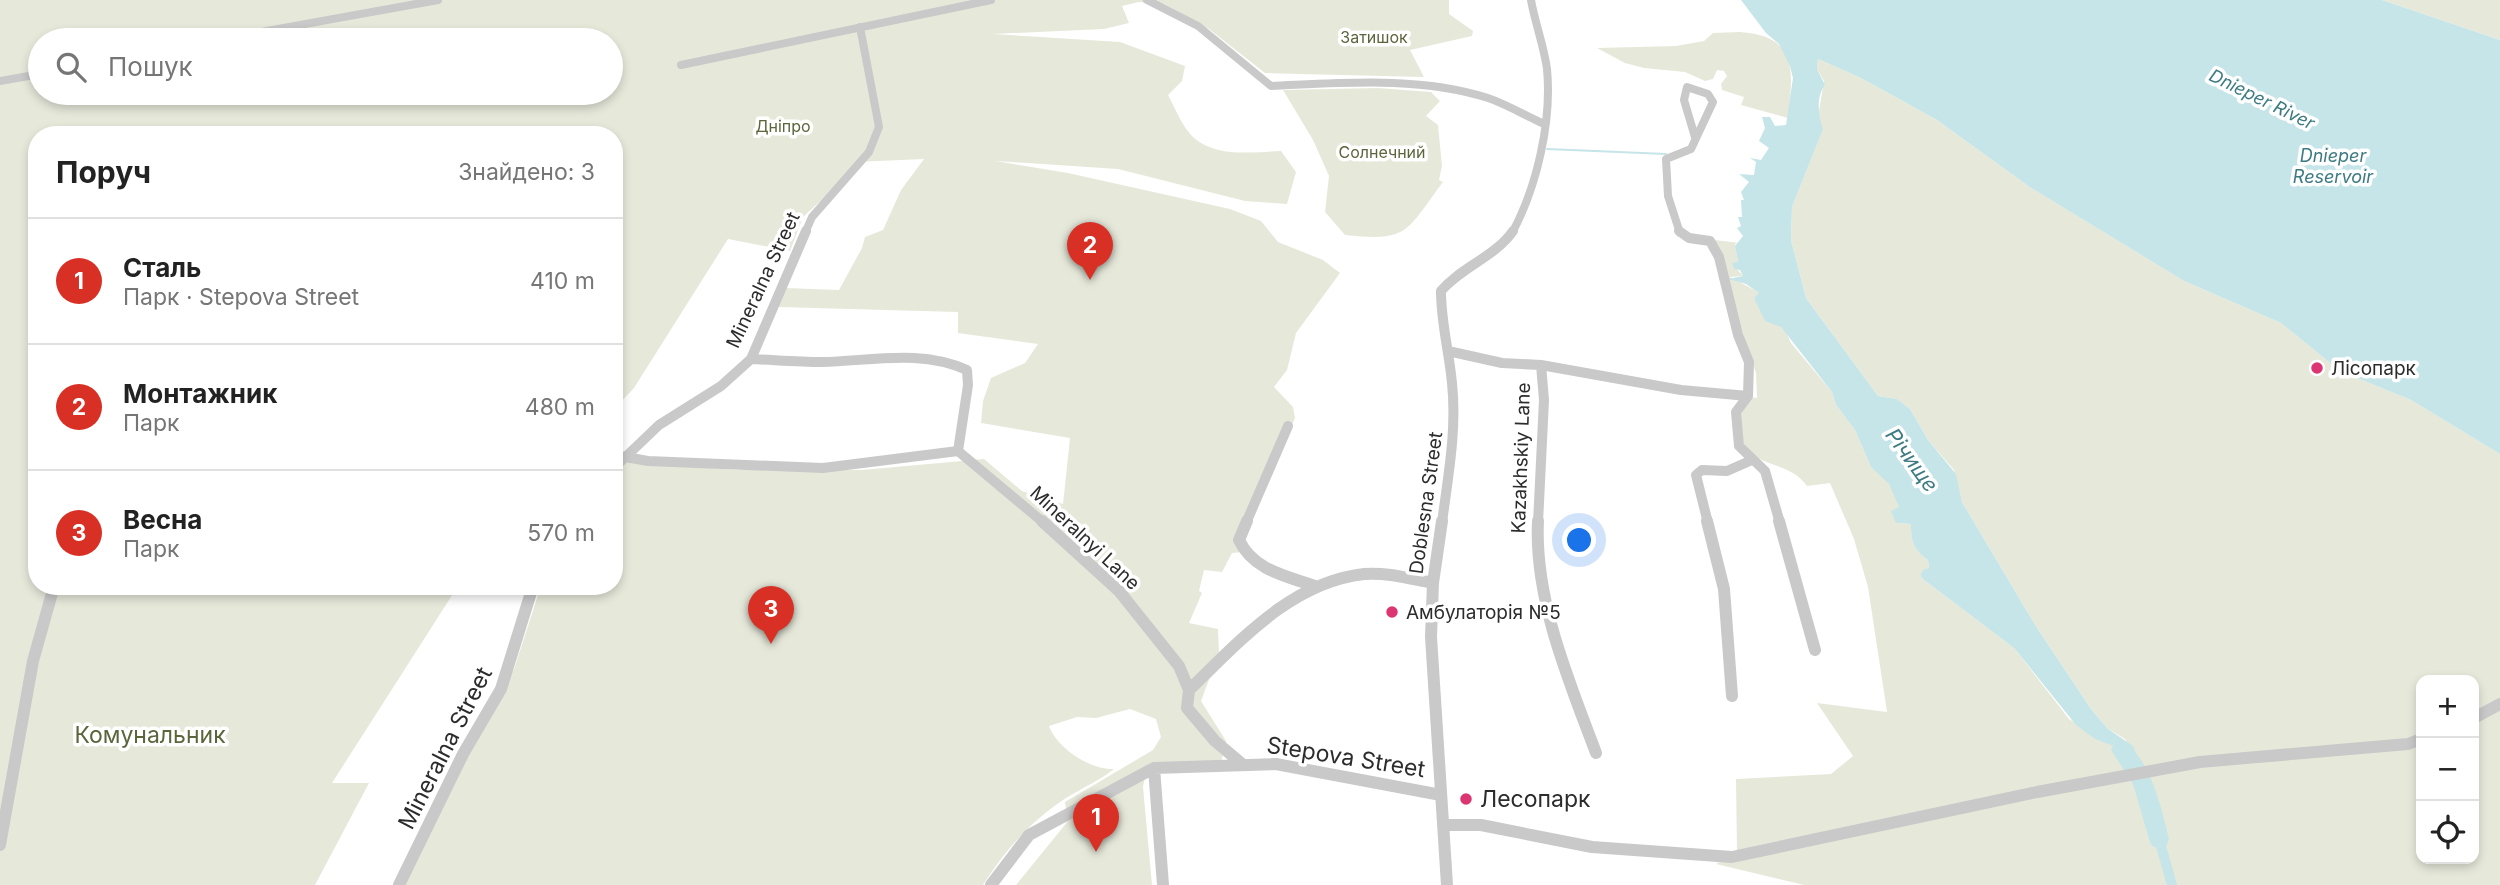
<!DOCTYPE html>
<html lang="uk">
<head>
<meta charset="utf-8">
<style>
  body { margin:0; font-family:Inter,sans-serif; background:#f2f2f2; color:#222 }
  .controls { position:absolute; right:21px; bottom:21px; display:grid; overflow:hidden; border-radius:14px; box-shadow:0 4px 10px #0003 }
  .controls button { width:63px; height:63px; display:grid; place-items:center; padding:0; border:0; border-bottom:2px solid #e0e0e0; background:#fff; color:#222; font:35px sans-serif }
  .you { position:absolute; left:1580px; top:541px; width:24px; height:24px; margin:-18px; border:5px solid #fff; border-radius:50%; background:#1a73e8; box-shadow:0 0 0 10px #1a73e833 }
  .badge { display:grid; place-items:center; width:46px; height:46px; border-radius:50%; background:#d93025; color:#fff; font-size:23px; font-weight:700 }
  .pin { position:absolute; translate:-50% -58px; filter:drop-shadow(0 2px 4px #0008) }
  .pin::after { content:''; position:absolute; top:37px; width:24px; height:21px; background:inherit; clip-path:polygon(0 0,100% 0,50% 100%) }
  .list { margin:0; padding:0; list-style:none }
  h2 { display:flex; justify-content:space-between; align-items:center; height:91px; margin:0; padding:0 28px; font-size:30px }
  h2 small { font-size:23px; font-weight:400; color:#767676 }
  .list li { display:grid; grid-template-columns:46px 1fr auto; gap:21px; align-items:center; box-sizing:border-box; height:126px; padding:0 28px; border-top:2px solid #e0e0e0 }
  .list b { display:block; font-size:26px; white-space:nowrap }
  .list p { margin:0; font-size:23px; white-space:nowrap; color:#767676 }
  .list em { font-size:23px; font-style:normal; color:#767676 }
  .icon { flex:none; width:38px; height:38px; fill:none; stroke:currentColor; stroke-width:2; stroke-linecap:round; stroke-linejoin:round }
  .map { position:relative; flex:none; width:2500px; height:885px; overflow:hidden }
  .search { position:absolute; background:#fff; box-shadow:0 4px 10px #0003; left:28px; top:28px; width:595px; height:77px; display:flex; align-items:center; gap:18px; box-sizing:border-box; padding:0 24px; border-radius:38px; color:#767676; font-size:26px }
  .panel { position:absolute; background:#fff; box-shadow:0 4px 10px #0003; left:28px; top:126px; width:595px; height:469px; border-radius:28px }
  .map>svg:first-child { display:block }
  .green { fill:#e6e9da; fill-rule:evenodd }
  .water { fill:#c6e5e8 }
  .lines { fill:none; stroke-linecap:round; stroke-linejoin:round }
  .stream { stroke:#c6e5e8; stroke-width:2 }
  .canal { stroke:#c6e5e8; stroke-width:10 }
  .river { fill:#c6e5e8; fill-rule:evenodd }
  .minor-far2 { stroke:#c9c9c9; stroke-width:8 }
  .minor-far1 { stroke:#c9c9c9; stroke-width:10 }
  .minor { stroke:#c9c9c9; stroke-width:12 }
  .poi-dot { fill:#db3671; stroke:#fff; stroke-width:2.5 }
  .labels { text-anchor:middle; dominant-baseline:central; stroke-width:7; stroke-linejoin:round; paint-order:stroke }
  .far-park-label { font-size:16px; fill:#5b653c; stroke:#fff }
  .far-water-label { font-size:18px; font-style:italic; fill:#3d7b83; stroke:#fff }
  .street-label { font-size:19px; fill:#2c2c2c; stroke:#fff }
  .poi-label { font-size:19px; fill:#2c2c2c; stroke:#fff; text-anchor:start }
  .water-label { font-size:21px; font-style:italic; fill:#3d7b83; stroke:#fff }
  .near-park-label { font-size:23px; fill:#5b653c; stroke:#fff }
  .near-street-label { font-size:23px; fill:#2c2c2c; stroke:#fff }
  .near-poi-label { font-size:23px; fill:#2c2c2c; stroke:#fff; text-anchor:start }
</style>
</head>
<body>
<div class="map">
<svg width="2500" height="885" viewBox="0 0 2500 885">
  <rect width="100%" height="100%" fill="#fff"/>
  <path class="green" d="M0 0H1449V14L1473 31 1472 36 1410 50 1424 77 1265 73 1209 29 1164 4 1139 2 1122 6 1129 23 1104 29 993 34 1120 42 1185 66 1182 81 1168 95C1175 108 1183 128 1194 138 1217 158 1254 152 1281 151L1296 172 1287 204 1245 201 1118 169 995 161 1068 173 1230 209 1261 221 1278 242 1323 260 1340 273 1296 333 1287 370 1274 387 1293 407 1295 418 1244 537 1242 552 1232 553 1222 572 1204 570 1199 591 1202 593 1189 623 1218 629 1219 653 1201 701 1226 741 1221 763 1147 766 1143 787 1152 885H1016L1068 821 1065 802 1153 750 1161 737 1156 719 1130 709 1096 718 1077 717 1049 726C1057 748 1090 770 1114 769 1099 781 1082 788 1066 798 1031 821 1005 850 983 885H403L459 768 514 669 541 586H614V475L626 461 736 470H862L984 459 1022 491 1063 504 1070 438 981 423 983 401 991 378 1025 363 1038 344 958 333V312L778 307 785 288 839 290 862 248 865 237 883 230 901 190 924 159 855 162 829 193 803 217 790 251 728 239 634 388 614 409V135H37V586H458L332 783H369L315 885H0ZM40 40H611V93H40Z
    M2382 0H2500V40Z
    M1740 32C1799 36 1793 71 1788 118L1741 105 1744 97 1722 90 1721 84 1727 76 1724 71 1717 70 1713 79 1705 81 1685 72 1644 68 1625 63 1597 48 1676 46 1704 41 1713 33Z
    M1818 59 1861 78 1937 120 2031 188 2184 281 2281 323 2340 371 2411 400 2500 454V885H1804L1716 864 1737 853 1736 779 1831 774 1853 756 1817 703 1887 712 1868 587 1854 539 1830 483 1807 486C1788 458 1745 470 1741 432 1739 416 1741 411 1749 397L1757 398 1756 373 1742 331H1733L1719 269 1707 239 1739 243 1735 244 1738 263H1732L1743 276 1730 277 1760 293 1754 298 1786 332 1791 343 1832 392 1836 405 1855 430 1871 467 1886 479 1897 497 1899 507 1896 523 1911 524C1911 542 1913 549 1928 560L1929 568 1920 576 1924 580 2014 648 2069 719 2116 747 2131 765H2140L2125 739 2107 728 2091 709 2037 628 1962 502 1954 470 1928 440 1910 409 1897 399 1878 396 1806 298 1791 240 1792 207 1822 131 1818 117 1824 81 1817 69ZM2421 680H2474V859H2421Z
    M1378 88 1431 92 1440 101 1426 116 1438 125 1442 166 1439 180 1443 182C1406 231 1410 242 1345 235L1325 212 1329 176 1313 140 1283 90Z"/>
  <path class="water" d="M1741 0H2382L2500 40V454L2411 400 2340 371 2281 323 2184 281 2031 188 1937 120 1861 78 1818 59 1817 69 1825 85C1816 96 1818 116 1823 129L1792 207 1791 240 1806 298 1878 396 1897 399 1910 409 1928 440 1956 474 1962 502 2037 628 2091 709 2107 728 2133 746 2141 766 2131 765 2116 747 2095 739 2076 725 2014 648 1924 580 1920 576 1923 570 1929 568 1928 560C1913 549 1911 542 1911 524L1896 523 1891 511 1899 507 1889 484 1871 467 1855 430 1836 405 1832 392 1781 327 1765 321 1754 298 1759 293 1746 284 1728 279 1743 276 1740 270 1734 269 1732 263 1738 262 1735 246 1743 236 1737 228 1741 226 1738 217H1742L1741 200H1744L1741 192 1749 182 1739 174 1754 175 1756 162 1750 158 1761 160 1769 148 1759 141 1765 128 1762 117H1770L1775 126 1786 125 1793 78 1790 66 1779 44 1766 33Z"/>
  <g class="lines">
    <path class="stream" d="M1547 149 1666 154"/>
    <path class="canal" d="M2159 839 2172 885"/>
    <path class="river" d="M2121 742C2149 752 2163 813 2169 839L2166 846 2159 848 2152 846 2149 839 2133 784 2111 750 2114 744Z"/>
    <path class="minor-far2" d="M1147 0 1198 26 1271 86C1342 83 1419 76 1488 98 1506 104 1524 115 1542 123
      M217 40 438 0
      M681 65 991 0
      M0 81 40 74
      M805 233 812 217 869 152 879 127 860 27
      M1512 233C1537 187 1552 121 1547 69 1544 46 1535 23 1531 0
      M1680 233 1668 196 1666 159 1691 149 1713 102 1708 94 1687 87 1684 100 1695 137"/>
    <path class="minor-far1" d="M1679 231 1689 238 1710 241 1719 257 1738 335 1749 362 1748 396 1736 412 1739 446 1765 471 1780 523
      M1448 351 1502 363 1541 365 1681 390 1748 396
      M751 359C775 360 798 362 822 362 871 361 921 349 967 370L968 385 958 451
      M614 455 648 461 823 468 958 451 1044 523
      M614 468 659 425 721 386 751 359 806 231
      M1246 523 1288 426
      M1442 523C1448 476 1457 430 1452 383 1449 351 1441 323 1441 291 1461 267 1495 257 1513 231
      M1538 523 1544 400 1541 365
      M1708 523 1696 475 1702 470 1727 471 1752 460"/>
    <path class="minor" d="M1042 521 1119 591 1179 666 1189 690 1187 708 1215 741 1241 763
      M1247 521 1239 540C1253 570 1286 576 1315 586
      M1442 521 1433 583 1431 637 1447 885
      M1538 521C1534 599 1569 681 1596 753
      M1707 521 1724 589 1732 696
      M1779 521 1815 650
      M1189 690C1239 642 1291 582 1364 574 1387 572 1411 579 1433 583
      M2474 718 2500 704
      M1154 768 1163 885
      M1445 825H1481L1592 847 1732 857 2037 792 2200 762 2408 744 2421 739
      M0 845 33 661 54 586
      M399 885 463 754 501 689 533 586
      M991 885 1029 835 1154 768 1276 764 1441 795"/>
  </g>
  <g class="poi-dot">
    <circle cx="2317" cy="368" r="7"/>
    <circle cx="1392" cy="612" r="7"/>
    <circle cx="1466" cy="799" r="7"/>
  </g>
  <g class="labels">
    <g class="far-park-label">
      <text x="1374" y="37">Затишок</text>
      <text x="783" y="126">Дніпро</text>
      <text x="1382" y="152">Солнечний</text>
    </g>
    <g class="far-water-label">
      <text transform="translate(2262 99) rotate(26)">Dnieper River</text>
      <text x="2333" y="155">Dnieper<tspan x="2333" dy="21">Reservoir</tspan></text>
    </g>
    <g class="street-label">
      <text transform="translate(763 280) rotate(-65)">Mineralna Street</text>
      <text transform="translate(1521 458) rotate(-88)">Kazakhskiy Lane</text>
      <text transform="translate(1426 503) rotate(-82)">Doblesna Street</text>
      <text transform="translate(1085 538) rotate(43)">Mineralnyi Lane</text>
    </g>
    <g class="poi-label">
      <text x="2331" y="368">Лісопарк</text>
      <text x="1406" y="612">Амбулаторія №5</text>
    </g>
    <g class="water-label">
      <text transform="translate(1912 460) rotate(54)">Річище</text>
    </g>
    <g class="near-park-label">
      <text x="150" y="735">Комунальник</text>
    </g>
    <g class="near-street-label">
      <text transform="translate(445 748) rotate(-63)">Mineralna Street</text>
      <text transform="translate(1346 757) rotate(9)">Stepova Street</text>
    </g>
    <g class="near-poi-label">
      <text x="1480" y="799">Лесопарк</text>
    </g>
  </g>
</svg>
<div class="controls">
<button>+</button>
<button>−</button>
<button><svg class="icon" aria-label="locate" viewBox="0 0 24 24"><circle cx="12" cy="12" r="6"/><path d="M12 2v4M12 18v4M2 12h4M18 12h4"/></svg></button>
</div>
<div class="you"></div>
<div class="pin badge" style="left:1096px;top:852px">1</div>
<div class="pin badge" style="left:1090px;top:280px">2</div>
<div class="pin badge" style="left:771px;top:644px">3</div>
<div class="search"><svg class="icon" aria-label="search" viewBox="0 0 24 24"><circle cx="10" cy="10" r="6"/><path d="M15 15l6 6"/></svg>Пошук</div>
<section class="panel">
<h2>Поруч<small>Знайдено: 3</small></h2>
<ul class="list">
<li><span class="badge">1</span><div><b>Сталь</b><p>Парк · Stepova Street</p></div><em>410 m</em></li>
<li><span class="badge">2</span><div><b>Монтажник</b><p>Парк</p></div><em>480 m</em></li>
<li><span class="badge">3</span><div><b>Весна</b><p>Парк</p></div><em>570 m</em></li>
</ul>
</section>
</div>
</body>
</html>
